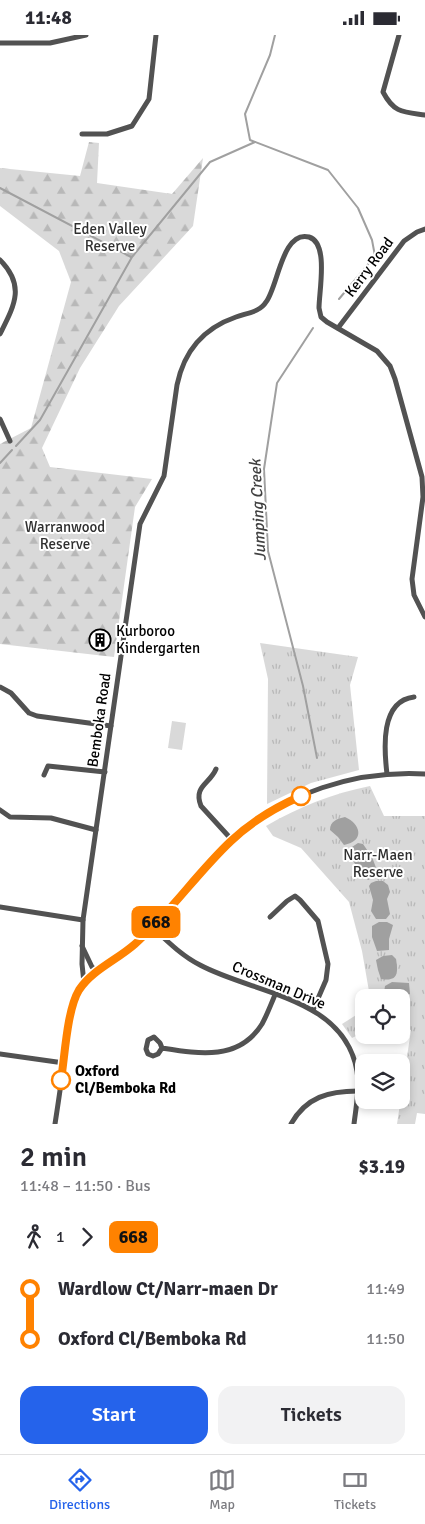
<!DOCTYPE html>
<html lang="en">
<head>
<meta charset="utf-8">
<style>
	:root { --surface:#fff; --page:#f2f2f3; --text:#2b2b33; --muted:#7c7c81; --line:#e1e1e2; --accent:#2563eb }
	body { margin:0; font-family:Signika,sans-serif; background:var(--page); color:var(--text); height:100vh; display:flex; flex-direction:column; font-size:19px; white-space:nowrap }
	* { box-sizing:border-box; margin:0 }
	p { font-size:16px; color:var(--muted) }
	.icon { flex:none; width:28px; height:28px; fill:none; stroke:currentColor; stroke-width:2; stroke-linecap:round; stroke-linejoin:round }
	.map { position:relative; height:1089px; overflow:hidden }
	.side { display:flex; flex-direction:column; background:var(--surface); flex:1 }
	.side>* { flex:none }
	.badge { padding:0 10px; border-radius:8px; font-size:18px; line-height:32px }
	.buttons { position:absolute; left:355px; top:954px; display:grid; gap:10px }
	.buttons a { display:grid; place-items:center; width:55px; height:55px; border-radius:10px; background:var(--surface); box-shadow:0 2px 8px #0003; font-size:25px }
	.map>.badge { position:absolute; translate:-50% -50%; box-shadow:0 0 0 2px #fff }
	.legs { display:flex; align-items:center; gap:8px; height:55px; padding:0 20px; font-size:16px }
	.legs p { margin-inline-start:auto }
	.summary { display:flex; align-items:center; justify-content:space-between; height:85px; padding:0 20px }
	h1 { font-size:28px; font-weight:600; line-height:38px }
	.cta { display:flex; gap:10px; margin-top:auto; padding:10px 20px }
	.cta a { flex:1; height:58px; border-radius:15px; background:var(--accent); color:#fff; font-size:20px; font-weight:600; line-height:58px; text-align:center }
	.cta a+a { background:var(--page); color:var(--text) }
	ul { padding:0 20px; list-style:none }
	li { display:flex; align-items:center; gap:18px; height:50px; font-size:19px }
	li i { display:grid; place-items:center; width:8px; height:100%; margin:0 6px; background:currentColor }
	li i::after { content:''; width:12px; height:12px; margin:-6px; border:4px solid; border-radius:50%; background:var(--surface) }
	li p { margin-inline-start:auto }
	li:first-child i { background:linear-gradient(#0000 50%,currentColor 0) }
	li:last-child i { background:linear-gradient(currentColor 50%,#0000 0) }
	.status { display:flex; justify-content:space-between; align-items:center; height:35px; padding:0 25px; background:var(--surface); direction:ltr }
	.status svg { height:14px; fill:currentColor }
	.menu { display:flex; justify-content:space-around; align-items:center; height:70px; border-top:1px solid var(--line); background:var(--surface); font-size:14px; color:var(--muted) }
	.menu a { display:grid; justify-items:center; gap:2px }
	.menu .on { color:var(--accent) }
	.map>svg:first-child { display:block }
	.green { fill:#d9d9d9 }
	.forest { fill:url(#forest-firs) }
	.park { fill:url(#park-tufts) }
	.water { fill:#a0a0a0 }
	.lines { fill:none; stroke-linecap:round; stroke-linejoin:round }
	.stream { stroke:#a0a0a0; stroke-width:2 }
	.minor { stroke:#525252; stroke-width:5 }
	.line-1-casing { stroke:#fff; stroke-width:11 }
	.line-1 { stroke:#ff8200; stroke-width:8 }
	.stop-1-dot { fill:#fff; stroke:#ff8200; stroke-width:2.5 }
	.labels { text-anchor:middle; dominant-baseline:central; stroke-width:4; stroke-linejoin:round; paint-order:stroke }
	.park-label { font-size:15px; fill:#303030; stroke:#fff }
	.street-label { font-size:15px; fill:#000; stroke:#fff }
	.poi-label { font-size:15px; fill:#000; stroke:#fff; text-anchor:start }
	.stop-label { font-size:15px; font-weight:bold; fill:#000; stroke:#fff; text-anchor:start }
	.water-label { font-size:16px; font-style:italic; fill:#414141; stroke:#fff }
</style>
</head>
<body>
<div class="status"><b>11:48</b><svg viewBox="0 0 49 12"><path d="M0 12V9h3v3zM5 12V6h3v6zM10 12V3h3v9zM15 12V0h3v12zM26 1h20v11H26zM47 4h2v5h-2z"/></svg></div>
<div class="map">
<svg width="425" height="1089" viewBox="0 0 425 1089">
	<defs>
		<pattern id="forest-firs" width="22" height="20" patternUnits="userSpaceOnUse" patternTransform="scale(1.25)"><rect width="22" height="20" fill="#d9d9d9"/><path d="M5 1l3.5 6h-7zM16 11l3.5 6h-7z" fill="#b8b8b8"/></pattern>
		<pattern id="park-tufts" width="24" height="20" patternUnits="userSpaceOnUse" patternTransform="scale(1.25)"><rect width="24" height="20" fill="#d9d9d9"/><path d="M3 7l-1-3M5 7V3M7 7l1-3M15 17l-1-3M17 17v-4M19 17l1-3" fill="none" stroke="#b8b8b8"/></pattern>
	</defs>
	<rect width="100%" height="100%" fill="#fff"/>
	<polygon class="green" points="172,686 186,688 182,715 168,713"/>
	<polygon class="forest" points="89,107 99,108 97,148 172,159 203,123 193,191 119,271 80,333 42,413 50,432 152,444 135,472 114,622 0,609 0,409 31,393 71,247 59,216 0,171 0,133 80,141"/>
	<g class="park">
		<polygon points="260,608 358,622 350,650 359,735 311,748 267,769 268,644"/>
		<path d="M 370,751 L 384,781 L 425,781 L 425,1079 L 417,1078 L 415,1089 L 397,1089 L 411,995 L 401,992 L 401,962 L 370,962 L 362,916 L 349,867 L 301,813 L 273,801 L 266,791 C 301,771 331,759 370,751 Z"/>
		<polygon points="364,975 364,997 352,1003 342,989"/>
	</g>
	<g class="water">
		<path d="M 345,782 C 361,789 365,806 344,810 L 338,802 L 330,795 C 330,786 337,784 345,782 Z"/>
		<path d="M 358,808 L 363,809 L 372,822 L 378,838 L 378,840 L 368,845 C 365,842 347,819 346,816 Z"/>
		<polygon points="376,846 383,846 388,850 390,857 387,864 390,879 386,884 376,884 371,876 373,865 369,851 371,848"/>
		<polygon points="379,887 387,887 393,890 389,904 389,915 377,916 372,902 372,891"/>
		<path d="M 392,920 L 396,924 C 398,937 399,947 381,944 L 378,935 L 376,925 L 383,921 Z"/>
		<polygon points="392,947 409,948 410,959 401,963 387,962 384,958 385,951"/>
	</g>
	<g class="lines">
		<g class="stream">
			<polyline points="275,0 270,20 245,79 250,105 328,135 358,173 372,205 375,221 339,264"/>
			<polyline points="0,153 131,222"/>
			<polyline points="313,293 277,348 264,434 268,516 303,651 317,723"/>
			<polyline points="16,411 40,385 132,222 210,127 255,107"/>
			<polyline points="0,428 12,415"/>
		</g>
		<g class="minor">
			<path d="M 399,0 L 383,57 C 394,78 403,77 425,80"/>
			<polyline points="0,8 50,8 86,0"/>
			<polyline points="82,99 107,99 132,91 149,64 156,0"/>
			<path d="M 0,225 C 26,251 14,271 0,299"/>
			<polyline points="338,293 404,206 417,197 425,194"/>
			<polyline points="0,384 10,406"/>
			<polyline points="0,652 11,658 29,678 37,681 111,691"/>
			<path d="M 216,734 C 210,749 193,751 201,771 L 232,805"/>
			<path d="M 387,739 C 384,714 380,666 414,662"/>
			<polyline points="44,740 48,731 105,737"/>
			<polyline points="0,775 10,782 51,783 96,795"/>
			<polyline points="0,872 83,885"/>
			<polyline points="270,882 287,866 295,861 300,865 318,886 328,929 326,945 313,975"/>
			<path d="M 152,892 C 167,906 182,921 200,930 C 254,959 344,962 357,1036 C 360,1053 356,1072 354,1089"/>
			<polyline points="82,911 92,932 97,936"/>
			<path d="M 84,948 L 82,929 L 83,885 L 140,489 L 164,441 L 177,350 C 184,316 204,293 236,282 C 247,278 260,277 266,267 C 278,252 282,195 309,202 C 329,208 319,256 319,273 L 321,282 L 327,287 L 377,316 L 390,331 L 395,344 L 422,442 L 423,462 L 412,544 L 414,560 L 425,582"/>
			<path d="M 162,1013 L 160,1008 L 154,1002 L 148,1005 L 146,1014 L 148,1019 L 153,1021 L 158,1019 L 162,1013 C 199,1019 239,1026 262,989 C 267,980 271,969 275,960"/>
			<polyline points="0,1019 64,1028"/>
			<path d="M 55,1089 C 59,1063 63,1036 66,1010 C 69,993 70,974 77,959 C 90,934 121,923 140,904 C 172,872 198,834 232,804 C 285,758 355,735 425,739"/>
			<path d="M 291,1089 C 306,1062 329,1056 358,1056"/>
		</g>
	</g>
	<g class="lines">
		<g class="line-1-casing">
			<path id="line-1" d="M 61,1045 C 65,1020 67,975 79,955 C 92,935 117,925 135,909 C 170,878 197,838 231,806 C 251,787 276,772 301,761"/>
		</g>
		<use href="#line-1" class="line-1"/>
	</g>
	<defs>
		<g id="building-ring" transform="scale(1.125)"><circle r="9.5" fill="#fff" stroke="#000" stroke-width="1.5"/><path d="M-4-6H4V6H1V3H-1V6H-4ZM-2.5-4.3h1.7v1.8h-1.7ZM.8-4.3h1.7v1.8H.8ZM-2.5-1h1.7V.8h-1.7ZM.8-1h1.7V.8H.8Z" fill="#000"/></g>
	</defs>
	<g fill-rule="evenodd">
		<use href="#building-ring" x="100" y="605"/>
	</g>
	<g class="stop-1-dot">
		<circle cx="301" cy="761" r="9"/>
		<circle cx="61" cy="1045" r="9"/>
	</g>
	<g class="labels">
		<g class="park-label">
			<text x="110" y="194">Eden Valley<tspan x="110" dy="17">Reserve</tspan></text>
			<text x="65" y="492">Warranwood<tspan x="65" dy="17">Reserve</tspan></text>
			<text x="378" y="820">Narr-Maen<tspan x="378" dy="17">Reserve</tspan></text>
		</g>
		<g class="street-label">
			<text transform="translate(369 232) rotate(-53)">Kerry Road</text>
			<text transform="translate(99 685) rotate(-82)">Bemboka Road</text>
			<text transform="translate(279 950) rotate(23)">Crossman Drive</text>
		</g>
		<g class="poi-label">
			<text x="116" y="596">Kurboroo<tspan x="116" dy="17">Kindergarten</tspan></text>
		</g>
		<g class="stop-label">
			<text x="75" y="1036">Oxford<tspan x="75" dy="17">Cl/Bemboka Rd</tspan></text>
		</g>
		<g class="water-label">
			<text transform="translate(258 475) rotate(-93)">Jumping Creek</text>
		</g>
	</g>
</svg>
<div class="buttons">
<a><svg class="icon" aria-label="locate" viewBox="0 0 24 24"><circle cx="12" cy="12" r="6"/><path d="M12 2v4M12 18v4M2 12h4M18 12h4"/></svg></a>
<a><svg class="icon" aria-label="layers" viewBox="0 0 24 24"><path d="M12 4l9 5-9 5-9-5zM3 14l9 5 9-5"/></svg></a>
</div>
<b class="badge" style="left:156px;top:887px;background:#ff8200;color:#111">668</b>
</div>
<section class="side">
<div class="summary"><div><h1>2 min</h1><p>11:48 – 11:50 · Bus</p></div><b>$3.19</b></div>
<div class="legs"><svg class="icon" aria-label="walk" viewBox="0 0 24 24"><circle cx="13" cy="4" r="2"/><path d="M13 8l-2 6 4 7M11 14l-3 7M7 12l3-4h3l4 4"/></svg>1<svg class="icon" aria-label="forward" viewBox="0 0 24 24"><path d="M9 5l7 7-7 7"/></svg><b class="badge" style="background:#ff8200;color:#111">668</b></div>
<ul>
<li><i style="color:#ff8200"></i><b>Wardlow Ct/Narr-maen Dr</b><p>11:49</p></li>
<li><i style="color:#ff8200"></i><b>Oxford Cl/Bemboka Rd</b><p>11:50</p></li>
</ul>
<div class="cta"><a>Start</a><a>Tickets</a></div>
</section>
<nav class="menu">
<a class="on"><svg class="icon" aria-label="directions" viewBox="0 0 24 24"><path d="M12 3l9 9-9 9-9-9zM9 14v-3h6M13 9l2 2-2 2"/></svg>Directions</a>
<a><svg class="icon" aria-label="map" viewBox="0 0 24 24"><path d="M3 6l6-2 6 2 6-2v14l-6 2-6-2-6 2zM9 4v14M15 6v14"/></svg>Map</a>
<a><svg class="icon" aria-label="tickets" viewBox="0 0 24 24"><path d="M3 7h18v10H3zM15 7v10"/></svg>Tickets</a>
</nav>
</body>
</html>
